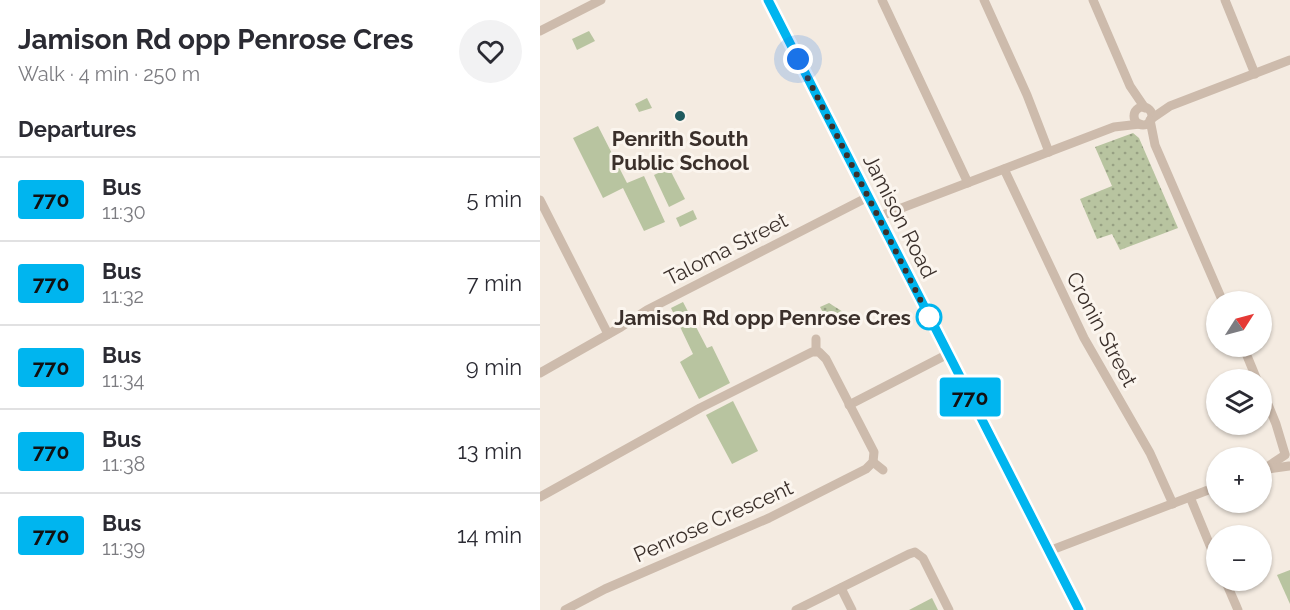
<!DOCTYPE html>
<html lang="en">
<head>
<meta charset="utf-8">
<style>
	:root { --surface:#fff; --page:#f2f2f3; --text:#2b2b33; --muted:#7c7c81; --line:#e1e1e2 }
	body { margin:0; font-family:Raleway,sans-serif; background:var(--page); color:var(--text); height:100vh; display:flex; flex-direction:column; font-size:22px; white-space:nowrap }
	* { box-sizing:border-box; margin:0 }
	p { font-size:20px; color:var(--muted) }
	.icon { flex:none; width:33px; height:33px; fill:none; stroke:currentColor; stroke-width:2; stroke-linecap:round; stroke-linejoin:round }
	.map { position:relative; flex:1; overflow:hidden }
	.sheet { display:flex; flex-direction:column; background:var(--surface); width:540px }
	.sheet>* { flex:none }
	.badge { padding:0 12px; border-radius:4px; font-size:21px; line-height:39px }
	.needle { width:39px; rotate:54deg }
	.buttons { position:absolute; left:666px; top:291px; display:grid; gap:12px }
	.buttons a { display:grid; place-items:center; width:66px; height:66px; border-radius:50%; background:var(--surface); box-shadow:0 2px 4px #0004; font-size:30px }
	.you { position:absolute; width:30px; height:30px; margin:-15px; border:4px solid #fff; border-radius:50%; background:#1a73e8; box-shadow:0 0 0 9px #1a73e833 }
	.map>.badge { position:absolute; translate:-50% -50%; box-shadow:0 0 0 3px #fff }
	h2 { padding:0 18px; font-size:22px; line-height:54px }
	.round { display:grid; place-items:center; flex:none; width:63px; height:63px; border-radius:32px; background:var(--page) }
	.summary { display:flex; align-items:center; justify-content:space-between; height:102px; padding:0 18px }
	h1 { font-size:28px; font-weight:700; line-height:45px }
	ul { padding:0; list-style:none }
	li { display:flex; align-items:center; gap:18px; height:84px; padding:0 18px; border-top:2px solid var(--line) }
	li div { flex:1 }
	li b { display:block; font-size:22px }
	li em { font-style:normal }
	li .badge { min-width:66px; font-weight:700; text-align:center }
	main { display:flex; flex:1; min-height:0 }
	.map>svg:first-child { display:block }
	.grass { fill:url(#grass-dots) }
	.park { fill:#b8c4a0 }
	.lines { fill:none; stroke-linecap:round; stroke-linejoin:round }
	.minor { stroke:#cdbbac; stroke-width:9 }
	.major { stroke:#7d675c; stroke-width:12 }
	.line-casing { stroke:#fff; stroke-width:14 }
	.line { stroke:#00b5ef; stroke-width:9 }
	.walk { stroke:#3b302b; stroke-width:6; stroke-dasharray:0 10.8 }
	.poi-dot { fill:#1f5a5e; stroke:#fbf5ee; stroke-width:2 }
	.stop-dot { fill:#fff; stroke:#00b5ef; stroke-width:3 }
	.labels { text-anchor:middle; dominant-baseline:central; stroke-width:6; stroke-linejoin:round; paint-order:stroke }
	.poi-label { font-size:21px; font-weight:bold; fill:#3b302b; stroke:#fbf5ee }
	.street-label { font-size:21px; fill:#3b302b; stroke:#fbf5ee }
	.stop-label { font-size:21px; font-weight:bold; fill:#3b302b; stroke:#fbf5ee; text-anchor:end }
</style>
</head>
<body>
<main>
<section class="sheet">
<div class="summary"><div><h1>Jamison Rd opp Penrose Cres</h1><p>Walk · 4 min · 250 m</p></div><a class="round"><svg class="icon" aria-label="heart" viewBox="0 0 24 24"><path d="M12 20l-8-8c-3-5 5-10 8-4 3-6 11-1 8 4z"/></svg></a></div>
<h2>Departures</h2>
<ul>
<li><span class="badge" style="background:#00b5ef;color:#111">770</span><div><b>Bus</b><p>11:30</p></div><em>5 min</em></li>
<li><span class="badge" style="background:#00b5ef;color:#111">770</span><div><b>Bus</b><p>11:32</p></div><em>7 min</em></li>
<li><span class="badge" style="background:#00b5ef;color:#111">770</span><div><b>Bus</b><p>11:34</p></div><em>9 min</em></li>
<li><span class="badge" style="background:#00b5ef;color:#111">770</span><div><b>Bus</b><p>11:38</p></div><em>13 min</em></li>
<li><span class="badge" style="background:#00b5ef;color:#111">770</span><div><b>Bus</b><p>11:39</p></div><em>14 min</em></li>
</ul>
</section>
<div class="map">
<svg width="750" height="610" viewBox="0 0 750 610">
	<defs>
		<pattern id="grass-dots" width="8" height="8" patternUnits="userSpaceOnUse" patternTransform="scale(1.5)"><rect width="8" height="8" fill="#b8c4a0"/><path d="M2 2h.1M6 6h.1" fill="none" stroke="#97a083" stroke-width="1.8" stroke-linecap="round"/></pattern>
	</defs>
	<rect width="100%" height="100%" fill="#f4ebe1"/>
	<g class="grass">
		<polygon points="593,133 599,138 638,228 580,250 572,234 557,239 540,199 572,186 555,147"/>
		<polygon points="289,303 311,317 291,327 280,307"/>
	</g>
	<g class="park">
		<polygon points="49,31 55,41 37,50 32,39"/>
		<polygon points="107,98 112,108 99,112 95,104"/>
		<polygon points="58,126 87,183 104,176 125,222 104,231 83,188 63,198 33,138"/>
		<polygon points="129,168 145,199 129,207 114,175"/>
		<polygon points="153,210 157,219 140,227 136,218"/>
		<polygon points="143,302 167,348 172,346 190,383 159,399 140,362 153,354 131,308"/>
		<polygon points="193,401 218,451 192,464 166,415"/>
		<polygon points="750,570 750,604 737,575"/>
		<polygon points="392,598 398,610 369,610"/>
	</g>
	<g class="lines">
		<g class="minor">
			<polyline points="342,0 428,183"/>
			<polyline points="444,0 487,95 509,152"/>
			<polyline points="553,0 590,86 605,108"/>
			<polyline points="685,0 715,74"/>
			<polyline points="0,31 61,0"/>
			<circle cx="603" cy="116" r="9"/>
			<polyline points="611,119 630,106 750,60"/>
			<polyline points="610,120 615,145 683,302"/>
			<polyline points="464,169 544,338 610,453 633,504"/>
			<polyline points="0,200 68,334"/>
			<polyline points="338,217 574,127 600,124"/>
			<polyline points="703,346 717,380"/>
			<polyline points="276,351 276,339"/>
			<polyline points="0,373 81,327 107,310 328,197"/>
			<polyline points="722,390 736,424 745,454"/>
			<polyline points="309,405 408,354"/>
			<polyline points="333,462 343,470"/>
			<polyline points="724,469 745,455"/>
			<polyline points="722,470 749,466"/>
			<polyline points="0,497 160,408 272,352 279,352 286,359 334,452 333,462 326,469 229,518 65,589 25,610"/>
			<polyline points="650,497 676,560"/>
			<polyline points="509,551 676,487"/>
			<polyline points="685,580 698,610"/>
			<polyline points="301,588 312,610"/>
			<polyline points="256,610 369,554 375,552 383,558 409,610"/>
		</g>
		<polyline class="major" points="228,0 539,610"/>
	</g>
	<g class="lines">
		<g class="line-casing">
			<polyline id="line" points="228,0 539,610"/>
		</g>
		<use href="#line" class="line"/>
		<polyline class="walk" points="258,59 389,317"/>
	</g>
	<circle class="poi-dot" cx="140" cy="116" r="6"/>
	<circle class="stop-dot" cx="389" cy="317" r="12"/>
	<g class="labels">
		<g class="poi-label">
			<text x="140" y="138">Penrith South<tspan x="140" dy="24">Public School</tspan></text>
		</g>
		<g class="street-label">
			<text transform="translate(360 216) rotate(63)">Jamison Road</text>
			<text transform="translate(186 249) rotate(-27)">Taloma Street</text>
			<text transform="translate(562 329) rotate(62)">Cronin Street</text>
			<text transform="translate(173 521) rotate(-24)">Penrose Crescent</text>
		</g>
		<g class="stop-label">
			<text x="371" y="317">Jamison Rd opp Penrose Cres</text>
		</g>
	</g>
</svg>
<div class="buttons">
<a><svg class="needle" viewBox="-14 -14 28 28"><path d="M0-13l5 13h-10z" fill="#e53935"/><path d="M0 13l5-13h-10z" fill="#7c7c81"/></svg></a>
<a><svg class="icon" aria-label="layers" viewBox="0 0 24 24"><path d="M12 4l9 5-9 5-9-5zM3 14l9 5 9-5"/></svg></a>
<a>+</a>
<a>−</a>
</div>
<div class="you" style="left:258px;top:59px"></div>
<b class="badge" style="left:430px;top:397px;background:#00b5ef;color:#111">770</b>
</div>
</main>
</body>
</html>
